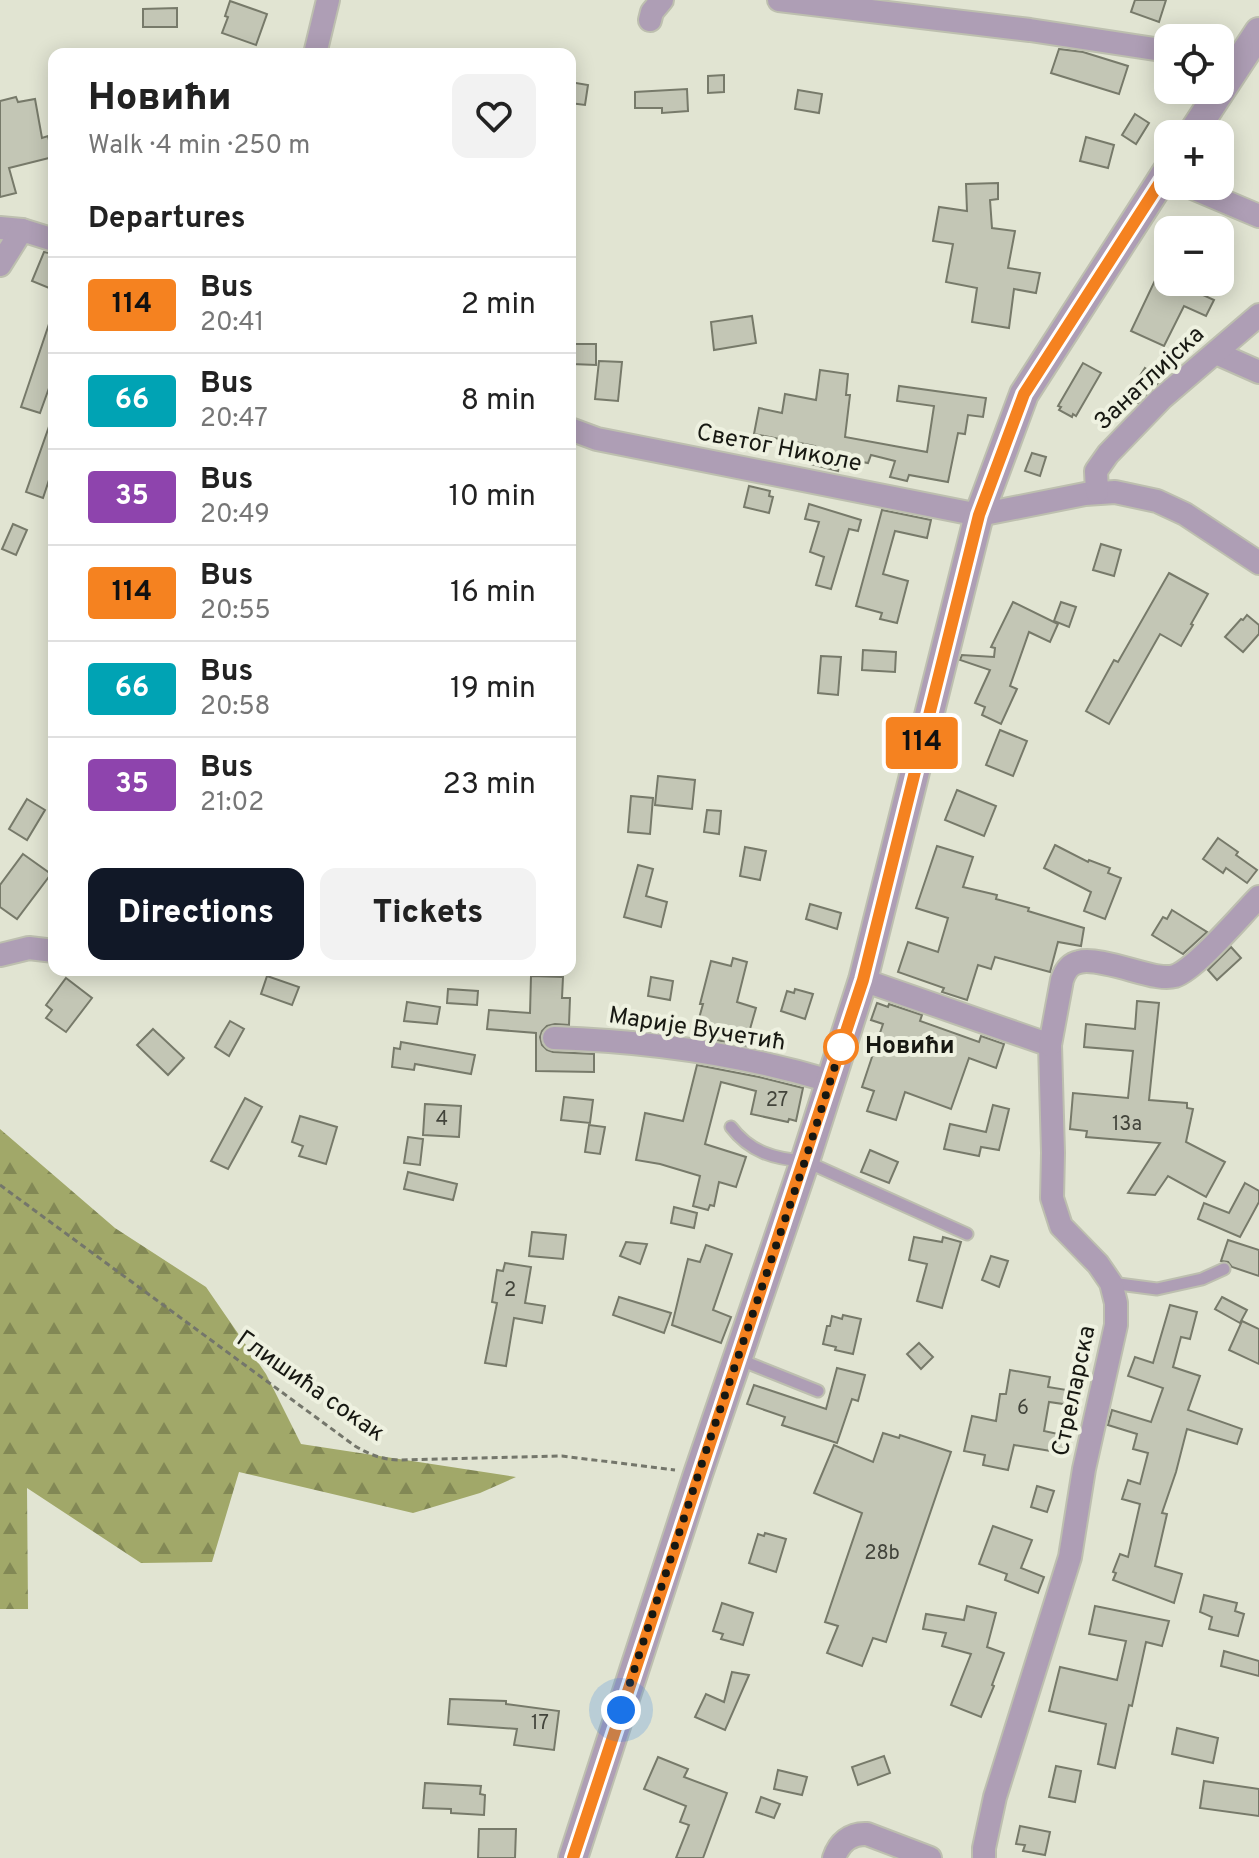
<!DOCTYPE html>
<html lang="en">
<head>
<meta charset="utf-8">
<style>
	:root { --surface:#fff; --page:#f2f2f2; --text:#222; --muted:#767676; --line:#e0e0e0; --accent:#111827 }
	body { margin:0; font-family:Overpass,sans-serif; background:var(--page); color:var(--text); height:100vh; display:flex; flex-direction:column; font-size:30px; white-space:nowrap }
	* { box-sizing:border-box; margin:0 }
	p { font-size:26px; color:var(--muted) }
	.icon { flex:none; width:44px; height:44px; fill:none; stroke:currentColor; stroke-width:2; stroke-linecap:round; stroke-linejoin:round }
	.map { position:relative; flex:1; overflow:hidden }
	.sheet { position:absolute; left:48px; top:48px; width:528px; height:928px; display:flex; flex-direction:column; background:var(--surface); border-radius:16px; box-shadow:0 4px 20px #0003 }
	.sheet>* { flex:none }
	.badge { padding:0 16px; border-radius:6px; font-size:28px; line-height:52px }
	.buttons { position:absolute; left:1154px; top:24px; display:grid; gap:16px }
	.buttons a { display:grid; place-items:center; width:80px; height:80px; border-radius:16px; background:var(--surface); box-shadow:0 4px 20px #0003; font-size:40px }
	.you { position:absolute; width:40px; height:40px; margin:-20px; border:6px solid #fff; border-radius:50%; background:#1a73e8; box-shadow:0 0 0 12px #1a73e833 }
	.map>.badge { position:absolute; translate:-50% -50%; box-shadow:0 0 0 4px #fff }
	h2 { padding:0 40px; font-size:30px; line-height:72px }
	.round { display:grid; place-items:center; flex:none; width:84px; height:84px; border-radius:16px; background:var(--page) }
	.summary { display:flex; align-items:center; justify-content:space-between; height:136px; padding:0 40px }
	h1 { font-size:38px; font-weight:800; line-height:60px }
	.button { display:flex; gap:16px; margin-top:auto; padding:16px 40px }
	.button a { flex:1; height:92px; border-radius:16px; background:var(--accent); color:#fff; font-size:32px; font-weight:800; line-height:92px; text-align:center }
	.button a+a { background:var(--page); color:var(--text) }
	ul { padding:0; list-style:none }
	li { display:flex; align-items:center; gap:24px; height:96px; padding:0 40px; border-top:2px solid var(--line) }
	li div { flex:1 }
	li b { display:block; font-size:30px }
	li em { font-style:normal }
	li .badge { min-width:88px; font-weight:700; text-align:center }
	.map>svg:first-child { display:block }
	.forest { fill:url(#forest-firs) }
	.building { fill:#c3c6b5; stroke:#777a6a; stroke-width:2 }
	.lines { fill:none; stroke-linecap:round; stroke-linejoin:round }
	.service-casing { stroke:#bdbfaf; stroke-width:15 }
	.minor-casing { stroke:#bdbfaf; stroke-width:26 }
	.tertiary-casing { stroke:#bdbfaf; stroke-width:32 }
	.path { stroke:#74766b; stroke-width:3; stroke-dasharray:6 4; stroke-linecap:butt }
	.service { stroke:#ae9eb5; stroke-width:11 }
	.minor { stroke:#ae9eb5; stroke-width:22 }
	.tertiary { stroke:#ae9eb5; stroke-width:28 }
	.line-casing { stroke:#fff; stroke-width:18 }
	.line { stroke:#f58220; stroke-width:12 }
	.walk { stroke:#171812; stroke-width:8; stroke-dasharray:0 14.4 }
	.stop-dot { fill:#fff; stroke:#f58220; stroke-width:4 }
	.labels { text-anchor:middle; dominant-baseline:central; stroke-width:8; stroke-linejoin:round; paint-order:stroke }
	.number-label { font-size:20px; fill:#42443b }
	.street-label { font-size:24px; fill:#171812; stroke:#eef1e0 }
	.stop-label { font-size:24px; font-weight:bold; fill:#171812; stroke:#eef1e0; text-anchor:start }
</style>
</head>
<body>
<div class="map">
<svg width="1259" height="1858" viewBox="0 0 1259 1858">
	<defs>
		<pattern id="forest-firs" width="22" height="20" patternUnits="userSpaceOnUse" patternTransform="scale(2)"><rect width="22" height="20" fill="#a1a869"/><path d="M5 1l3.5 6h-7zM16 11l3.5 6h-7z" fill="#828855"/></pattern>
	</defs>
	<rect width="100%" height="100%" fill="#e1e4d2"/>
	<polygon class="forest" points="0,1129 115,1228 206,1287 266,1374 301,1444 516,1477 480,1493 413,1513 239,1472 212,1562 141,1563 27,1488 28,1609 0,1609"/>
	<g class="building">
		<polygon points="1135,0 1166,0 1159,22 1131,12"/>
		<polygon points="230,1 267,14 256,45 222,33 228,17 225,16"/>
		<polygon points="177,8 177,27 143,27 143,9"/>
		<polygon points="1059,49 1083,52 1128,66 1119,94 1051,73"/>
		<polygon points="724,75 724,92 708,93 708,76"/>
		<polygon points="570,82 588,85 585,105 570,103"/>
		<polygon points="687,89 688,111 662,113 662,108 635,108 635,92"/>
		<polygon points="798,90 822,94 819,113 795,109"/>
		<polygon points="16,97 18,102 35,99 42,138 48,136 53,157 9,168 16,193 0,197 0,101"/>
		<polygon points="1135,114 1149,123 1136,144 1122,135"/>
		<polygon points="1086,137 1114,145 1108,168 1080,161"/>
		<polygon points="998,183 998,199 990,200 992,228 1015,231 1008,268 1040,273 1036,293 1014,289 1009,328 972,322 977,288 946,282 953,244 933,241 939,207 967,211 966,184"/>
		<polygon points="44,252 54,254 54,290 32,281"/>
		<polygon points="1158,274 1168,279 1168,282 1175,282 1214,300 1206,316 1184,306 1164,346 1131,331"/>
		<polygon points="752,316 756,343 714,350 711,322"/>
		<polygon points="51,318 54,319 54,390 49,388 40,413 21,407"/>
		<polygon points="570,344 596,344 596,365 572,364 573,359 570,358"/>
		<polygon points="599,361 622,362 618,401 595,399"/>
		<polygon points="1083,363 1101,373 1076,416 1073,414 1072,417 1059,410 1061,407 1058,406"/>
		<polygon points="1145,368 1162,379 1138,403 1127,396"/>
		<polygon points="820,370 848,374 846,395 850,395 845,437 927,452 934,406 897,401 899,386 986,398 983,417 968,415 965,434 958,433 948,482 909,475 907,481 890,477 895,461 871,455 868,463 841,458 838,471 811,464 815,446 754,434 759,408 782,413 785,394 816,400"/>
		<polygon points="52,418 54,418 54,465 43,498 26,492"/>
		<polygon points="1032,453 1046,457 1040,476 1025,471"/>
		<polygon points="749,486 770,491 769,496 773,497 769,513 744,507"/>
		<polygon points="809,504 861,520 858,531 849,529 831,589 816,585 824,557 810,552 819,522 805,519"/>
		<polygon points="882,510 931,520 927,538 895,531 883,574 908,581 897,623 880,619 882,613 856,606"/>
		<polygon points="13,524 27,530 16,555 2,549"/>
		<polygon points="1101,544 1121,550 1114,576 1093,570"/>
		<polygon points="1169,573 1208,594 1191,624 1193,625 1181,646 1160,634 1109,724 1086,711 1114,660 1118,662"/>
		<polygon points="1013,602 1058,624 1050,642 1029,632 1010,686 1017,689 1001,724 982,715 985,707 975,703 990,670 960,660 962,655 994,657 995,648 991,647"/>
		<polygon points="1061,602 1076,607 1069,627 1054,621"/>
		<polygon points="1247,615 1259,625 1259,634 1243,652 1225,637 1241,619 1243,620"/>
		<polygon points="863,650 896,652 895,672 862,670"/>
		<polygon points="821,656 841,657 838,695 818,693"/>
		<polygon points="1000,730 1027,741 1013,776 986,765"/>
		<polygon points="658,776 695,780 692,809 655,805"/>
		<polygon points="957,790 996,806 984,836 945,820"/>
		<polygon points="631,796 653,798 650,834 628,832"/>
		<polygon points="27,799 45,810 27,840 9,829"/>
		<polygon points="707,810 721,811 719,834 704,832"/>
		<polygon points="1218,838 1238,852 1236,855 1257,870 1247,883 1226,868 1223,873 1203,859"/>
		<polygon points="1055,845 1088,862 1089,860 1110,868 1108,873 1121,878 1105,919 1084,911 1091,892 1044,868"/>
		<polygon points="937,846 973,857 963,887 997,895 996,899 1029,908 1028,911 1084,928 1081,946 1058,942 1050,972 995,957 991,969 978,965 967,1000 942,992 944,988 898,972 908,942 938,952 948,918 916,908"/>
		<polygon points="745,847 766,851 760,880 740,876"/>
		<polygon points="23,854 51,874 17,919 0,907 0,885"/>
		<polygon points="638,865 653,869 646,896 667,902 661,927 624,917"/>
		<polygon points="810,904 841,913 837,929 806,919"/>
		<polygon points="1172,910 1207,932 1183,954 1152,935 1163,917 1167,919"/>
		<polygon points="1231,947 1241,958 1217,980 1208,970"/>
		<polygon points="733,958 747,962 737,1002 756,1008 748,1036 751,1037 748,1046 694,1036 703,1004 700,1004 711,961 731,966"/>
		<polygon points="267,976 299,987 292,1005 261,994"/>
		<polygon points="531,976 563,977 562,998 570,998 569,1025 555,1024 547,1026 542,1031 540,1037 542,1045 547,1050 553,1052 594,1054 594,1072 536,1071 536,1033 487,1029 489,1010 530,1013"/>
		<polygon points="651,977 673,981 670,1000 648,996"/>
		<polygon points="66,978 92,998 66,1032 46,1018 52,1010 46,1005"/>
		<polygon points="448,989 478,991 477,1005 447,1003"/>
		<polygon points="795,989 813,994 805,1019 781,1011 787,991 794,993"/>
		<polygon points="1137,1001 1159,1003 1149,1100 1187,1103 1187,1108 1193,1109 1186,1142 1225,1162 1206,1197 1168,1176 1155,1195 1128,1193 1160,1143 1086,1137 1087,1131 1070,1129 1073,1093 1128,1098 1133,1051 1084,1047 1086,1024 1135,1029"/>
		<polygon points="407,1002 440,1007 437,1024 404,1021"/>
		<polygon points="877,1003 888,1007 889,1004 922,1015 920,1021 979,1042 981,1036 1004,1044 996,1068 969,1058 951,1109 905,1092 896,1120 867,1111 874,1091 862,1087 883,1024 871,1020"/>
		<polygon points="230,1021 244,1029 229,1056 215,1047"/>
		<polygon points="153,1029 184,1058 168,1075 137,1045"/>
		<polygon points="401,1042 475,1055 471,1074 415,1064 414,1070 392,1067 394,1048 400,1049"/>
		<polygon points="697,1065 759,1077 803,1088 796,1121 789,1119 788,1122 751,1114 756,1091 721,1082 705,1144 746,1157 736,1187 719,1182 714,1206 710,1205 708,1210 693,1206 700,1176 660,1164 636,1160 645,1113 683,1121"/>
		<polygon points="564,1097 593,1100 590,1123 561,1120"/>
		<polygon points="245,1098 262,1107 228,1169 211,1161"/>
		<polygon points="425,1104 461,1106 459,1137 423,1135"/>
		<polygon points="993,1105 1009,1109 999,1150 981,1147 979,1156 944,1149 950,1124 986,1132"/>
		<polygon points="300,1116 337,1127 326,1164 299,1156 303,1146 292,1142"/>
		<polygon points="589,1125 605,1127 600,1154 585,1152"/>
		<polygon points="408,1137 423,1139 420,1165 404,1163"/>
		<polygon points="870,1150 898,1162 889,1183 861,1172"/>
		<polygon points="408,1172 457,1184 453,1200 404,1189"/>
		<polygon points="1245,1183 1259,1191 1259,1202 1240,1237 1198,1219 1204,1203 1229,1213"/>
		<polygon points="674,1207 697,1213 694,1228 671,1223"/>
		<polygon points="532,1232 566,1235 563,1259 529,1256"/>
		<polygon points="914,1237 942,1242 943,1237 961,1242 942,1308 917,1301 927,1264 909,1260"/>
		<polygon points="1228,1240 1259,1250 1259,1276 1232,1267 1228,1262 1221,1261"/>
		<polygon points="626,1242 647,1244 640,1264 620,1256"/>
		<polygon points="706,1245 732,1254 713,1310 731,1317 721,1343 672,1325 688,1259 700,1262"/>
		<polygon points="991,1256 1008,1261 999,1287 982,1280"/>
		<polygon points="505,1263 531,1267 525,1303 545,1306 542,1323 514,1318 506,1366 485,1363 497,1303 492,1302 497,1270 503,1271"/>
		<polygon points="619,1297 671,1313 664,1333 613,1315"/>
		<polygon points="1222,1297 1247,1310 1240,1323 1215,1309"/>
		<polygon points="1170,1305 1197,1312 1190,1339 1181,1337 1173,1367 1200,1376 1188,1410 1242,1429 1237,1444 1187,1429 1176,1472 1162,1513 1167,1514 1155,1566 1182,1574 1174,1603 1113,1580 1116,1573 1113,1572 1120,1554 1128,1557 1140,1504 1122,1499 1128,1480 1140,1484 1148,1453 1133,1449 1137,1434 1108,1425 1112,1410 1151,1422 1163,1388 1128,1376 1135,1357 1153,1363"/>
		<polygon points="843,1315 861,1319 853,1354 835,1350 836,1347 823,1344 827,1326 830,1326 832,1316 842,1319"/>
		<polygon points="1242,1321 1259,1329 1259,1364 1229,1350"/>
		<polygon points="919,1343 933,1357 921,1369 907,1354"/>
		<polygon points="837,1368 865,1375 858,1401 852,1399 837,1443 782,1425 785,1417 747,1404 754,1385 826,1409"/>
		<polygon points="1010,1370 1050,1377 1048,1387 1079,1392 1077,1406 1049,1402 1044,1431 1072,1437 1069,1454 1014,1445 1008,1470 983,1465 985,1455 964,1451 972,1416 996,1421 1000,1394 1006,1394"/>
		<polygon points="883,1433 899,1438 900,1435 951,1452 886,1642 873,1638 862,1666 827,1653 838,1626 825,1622 862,1513 814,1493 834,1445 873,1462"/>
		<polygon points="1037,1486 1054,1491 1047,1512 1031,1507"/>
		<polygon points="993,1526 1032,1540 1021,1568 1044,1577 1038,1593 1005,1580 1007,1574 979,1564"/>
		<polygon points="765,1533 786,1539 776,1572 749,1563 758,1534 764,1536"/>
		<polygon points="1204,1595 1237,1603 1235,1611 1244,1614 1238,1636 1209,1629 1212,1617 1200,1612"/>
		<polygon points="722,1603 753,1613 743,1645 721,1639 723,1634 713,1631"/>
		<polygon points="967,1606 996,1613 987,1647 1004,1653 992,1685 994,1686 981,1717 951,1705 971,1654 942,1646 946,1633 923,1629 926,1614 964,1620"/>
		<polygon points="1095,1606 1169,1621 1162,1646 1146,1642 1132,1706 1129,1705 1115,1768 1098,1764 1106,1724 1049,1711 1060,1667 1117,1680 1126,1641 1089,1634"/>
		<polygon points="1224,1651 1259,1661 1259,1676 1221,1666"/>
		<polygon points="732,1672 749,1675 725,1730 695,1717 706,1694 724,1702"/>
		<polygon points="450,1699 506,1701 506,1704 559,1711 554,1750 514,1745 517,1729 448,1724"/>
		<polygon points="1177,1728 1218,1738 1213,1763 1172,1754"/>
		<polygon points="884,1756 890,1773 858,1785 852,1767"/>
		<polygon points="658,1757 688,1769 684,1777 727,1793 703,1858 676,1858 689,1825 680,1822 686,1806 644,1789"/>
		<polygon points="1056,1766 1081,1771 1075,1802 1049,1797"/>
		<polygon points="778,1770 807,1777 802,1795 774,1789"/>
		<polygon points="1204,1781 1259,1789 1259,1816 1200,1808"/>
		<polygon points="425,1783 481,1786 480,1794 485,1795 484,1815 451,1813 451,1809 423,1808"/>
		<polygon points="761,1797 780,1804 774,1818 756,1812"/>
		<polygon points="1020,1826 1050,1832 1045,1855 1023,1851 1025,1845 1016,1844"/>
		<polygon points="479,1829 516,1829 515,1858 478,1858"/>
	</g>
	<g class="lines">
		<g class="service-casing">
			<g id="service">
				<path d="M 731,1127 C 750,1152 774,1159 805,1161 L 967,1234"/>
				<polyline points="1111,1283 1157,1289 1202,1279 1224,1269"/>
				<polyline points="738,1359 818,1391"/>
			</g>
		</g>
		<g class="minor-casing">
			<g id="minor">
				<polyline points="779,0 1030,30 1168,51"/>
				<polyline points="650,20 652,12 662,0"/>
				<polyline points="315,54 328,0"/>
				<polyline points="1188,186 1259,216"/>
				<polyline points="0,228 22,230 54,240"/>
				<polyline points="0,265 22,230"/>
				<polyline points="1216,353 1259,372"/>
				<polyline points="570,429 597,439 979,515 1085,494 1115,492 1157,501 1185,514 1259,563"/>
				<polyline points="1097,492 1096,471 1108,454 1161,399 1259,315"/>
				<polyline points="0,955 29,948 54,951"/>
				<polyline points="863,980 1050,1045 1053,1153 1052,1198 1061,1226 1098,1264 1111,1283 1116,1303 1116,1325 1084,1469 1070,1557 995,1797 984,1848 984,1858"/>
				<path d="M 554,1038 C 648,1041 740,1054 830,1081"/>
				<path d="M 1050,1045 L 1062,980 C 1065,971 1069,964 1079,962 C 1096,957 1137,973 1156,976 C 1163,977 1168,978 1175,976 C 1196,969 1241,915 1259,897"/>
				<path d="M 834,1858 C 839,1843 850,1833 867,1834 L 930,1858"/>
			</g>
		</g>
		<g class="tertiary-casing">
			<g id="tertiary">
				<polyline points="1192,134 1259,32"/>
				<polyline points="573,1858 698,1474 805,1161 863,980 979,515 1024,394 1168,170"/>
			</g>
		</g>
		<path class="path" d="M 0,1185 L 355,1446 C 370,1455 381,1459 398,1460 L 562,1456 L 675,1470"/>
		<use href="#service" class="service"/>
		<use href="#minor" class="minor"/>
		<use href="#tertiary" class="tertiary"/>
	</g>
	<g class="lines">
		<g class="line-casing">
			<polyline id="line" points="573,1858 863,980 979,515 1024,394 1168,170"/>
		</g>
		<use href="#line" class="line"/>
		<polyline class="walk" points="621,1710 708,1445 805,1161 841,1047"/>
	</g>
	<circle class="stop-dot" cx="841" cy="1047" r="16"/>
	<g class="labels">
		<g class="number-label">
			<text x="777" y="1101">27</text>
			<text x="442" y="1120">4</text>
			<text x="1127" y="1125">13a</text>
			<text x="510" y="1291">2</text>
			<text x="1023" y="1409">6</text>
			<text x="882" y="1554">28b</text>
			<text x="540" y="1724">17</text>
		</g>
		<g class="street-label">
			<text transform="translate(1150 379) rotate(-43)">Занатлијска</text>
			<text transform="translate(779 449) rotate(11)">Светог Николе</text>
			<text transform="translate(697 1030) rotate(9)">Марије Вучетић</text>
			<text transform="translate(310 1387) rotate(35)">Глишића сокак</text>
			<text transform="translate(1075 1391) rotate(-78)">Стреларска</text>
		</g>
		<g class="stop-label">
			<text x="865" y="1047">Новићи</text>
		</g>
	</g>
</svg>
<div class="buttons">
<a><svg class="icon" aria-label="locate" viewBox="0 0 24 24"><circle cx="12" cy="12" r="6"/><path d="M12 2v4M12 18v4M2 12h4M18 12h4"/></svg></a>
<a>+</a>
<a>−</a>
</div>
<div class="you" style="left:621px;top:1710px"></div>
<b class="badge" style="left:922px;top:743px;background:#f58220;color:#111">114</b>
<section class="sheet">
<div class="summary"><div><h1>Новићи</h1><p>Walk · 4 min · 250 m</p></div><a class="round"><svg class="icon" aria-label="heart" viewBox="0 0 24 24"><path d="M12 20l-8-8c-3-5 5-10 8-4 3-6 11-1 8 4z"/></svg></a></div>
<h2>Departures</h2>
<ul>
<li><span class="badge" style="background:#f58220;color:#111">114</span><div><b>Bus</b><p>20:41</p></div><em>2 min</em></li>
<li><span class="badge" style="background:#00a3b4;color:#fff">66</span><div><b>Bus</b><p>20:47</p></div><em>8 min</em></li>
<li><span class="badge" style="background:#8e44ad;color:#fff">35</span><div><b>Bus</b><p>20:49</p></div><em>10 min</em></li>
<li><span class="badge" style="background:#f58220;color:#111">114</span><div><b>Bus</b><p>20:55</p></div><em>16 min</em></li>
<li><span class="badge" style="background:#00a3b4;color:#fff">66</span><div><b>Bus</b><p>20:58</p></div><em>19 min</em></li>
<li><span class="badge" style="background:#8e44ad;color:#fff">35</span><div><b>Bus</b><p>21:02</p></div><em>23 min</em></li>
</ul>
<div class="button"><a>Directions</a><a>Tickets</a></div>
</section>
</div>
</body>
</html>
